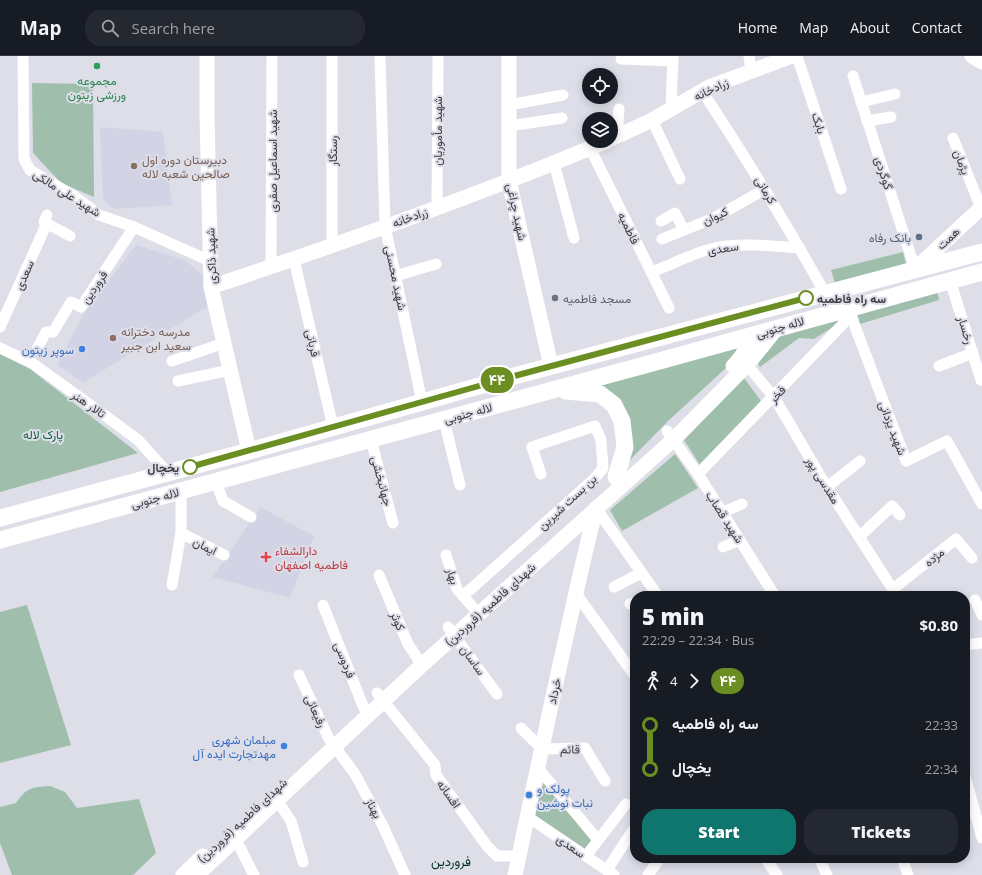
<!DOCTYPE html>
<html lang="en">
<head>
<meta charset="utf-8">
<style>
	:root { --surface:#171b24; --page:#242831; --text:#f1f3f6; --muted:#9ea1a6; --line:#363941; --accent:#0f766e }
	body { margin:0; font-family:"Open Sans",Vazirmatn,sans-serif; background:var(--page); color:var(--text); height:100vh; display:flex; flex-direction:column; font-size:15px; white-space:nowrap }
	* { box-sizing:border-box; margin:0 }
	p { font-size:13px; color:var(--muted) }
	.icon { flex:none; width:22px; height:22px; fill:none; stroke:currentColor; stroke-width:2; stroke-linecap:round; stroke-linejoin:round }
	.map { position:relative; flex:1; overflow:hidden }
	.sheet { position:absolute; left:630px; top:535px; width:340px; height:272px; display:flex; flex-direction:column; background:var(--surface); border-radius:16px; box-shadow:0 2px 10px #0003 }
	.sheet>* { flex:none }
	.badge { padding:0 8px; border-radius:13px; font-size:14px; line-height:26px }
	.buttons { position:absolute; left:582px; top:12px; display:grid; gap:8px }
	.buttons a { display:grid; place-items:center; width:36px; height:36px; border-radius:50%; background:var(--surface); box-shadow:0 2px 10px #0003; font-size:20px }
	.map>.badge { position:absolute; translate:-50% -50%; box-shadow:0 0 0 2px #fff }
	.legs { display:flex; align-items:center; gap:6px; height:44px; padding:0 12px; font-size:13px }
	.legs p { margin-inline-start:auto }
	.head { display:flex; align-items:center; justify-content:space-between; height:68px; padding:0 12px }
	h1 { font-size:22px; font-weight:800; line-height:30px }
	.action { display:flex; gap:8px; margin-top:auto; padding:8px 12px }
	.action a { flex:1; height:46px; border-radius:16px; background:var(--accent); color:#fff; font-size:16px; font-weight:800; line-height:46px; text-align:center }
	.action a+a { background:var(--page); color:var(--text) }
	ul { padding:0 12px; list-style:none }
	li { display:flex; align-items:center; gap:14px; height:44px; font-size:15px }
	li i { display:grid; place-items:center; width:6px; height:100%; margin:0 5px; background:currentColor }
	li i::after { content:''; width:10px; height:10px; margin:-5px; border:3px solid; border-radius:50%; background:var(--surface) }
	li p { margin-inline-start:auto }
	li:first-child i { background:linear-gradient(#0000 50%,currentColor 0) }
	li:last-child i { background:linear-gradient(currentColor 50%,#0000 0) }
	header { display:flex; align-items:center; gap:24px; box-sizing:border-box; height:56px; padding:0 20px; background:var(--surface); border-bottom:1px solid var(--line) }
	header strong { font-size:19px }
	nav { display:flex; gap:22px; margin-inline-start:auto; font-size:14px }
	.search { width:280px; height:36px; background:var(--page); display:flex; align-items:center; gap:10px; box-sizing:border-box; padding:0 14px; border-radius:16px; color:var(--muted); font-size:15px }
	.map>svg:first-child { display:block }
	.built { fill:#d2d3e5 }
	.green { fill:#9fbeab }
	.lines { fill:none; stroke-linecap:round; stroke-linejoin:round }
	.street { stroke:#fff; stroke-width:11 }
	.secondary { stroke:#fff; stroke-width:15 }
	.primary { stroke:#fff; stroke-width:17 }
	.line-1-casing { stroke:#fff; stroke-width:9 }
	.line-1 { stroke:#6b8e23; stroke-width:6 }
	.leisure-dot { fill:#2e9e5b; stroke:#dedee9; stroke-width:1.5 }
	.education-dot { fill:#8d6e63; stroke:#dedee9; stroke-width:1.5 }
	.service-dot { fill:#5c6f8a; stroke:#dedee9; stroke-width:1.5 }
	.worship-dot { fill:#6b7280; stroke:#dedee9; stroke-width:1.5 }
	.stop-1-dot { fill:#fff; stroke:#6b8e23; stroke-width:2 }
	.shop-dot { fill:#3f7fe0; stroke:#dedee9; stroke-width:1.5 }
	.health-dot { fill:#e0444e; stroke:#dedee9; stroke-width:1.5 }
	.labels { text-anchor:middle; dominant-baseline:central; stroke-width:4; stroke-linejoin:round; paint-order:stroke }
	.leisure-label { font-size:12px; fill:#27864d; stroke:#dedee9 }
	.street-label { font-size:12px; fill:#3c3c40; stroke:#dedee9 }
	.education-label { font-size:12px; fill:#785e54; stroke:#dedee9; text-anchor:start }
	.service-label { font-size:12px; fill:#4e5e75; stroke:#dedee9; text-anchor:end }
	.worship-label { font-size:12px; fill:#5b616d; stroke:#dedee9; text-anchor:start }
	.stop-label { font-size:12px; font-weight:bold; fill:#3c3c40; stroke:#dedee9; text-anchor:start }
	.shop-label { font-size:12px; fill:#366cbe; stroke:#dedee9; text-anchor:end }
	.park-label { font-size:12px; fill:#0c603c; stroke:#dedee9 }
	.health-label { font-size:12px; fill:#be3a42; stroke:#dedee9; text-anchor:start }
	.neighbourhood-label { font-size:13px; fill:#003323; stroke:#dedee9 }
</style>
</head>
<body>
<header>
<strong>Map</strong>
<div class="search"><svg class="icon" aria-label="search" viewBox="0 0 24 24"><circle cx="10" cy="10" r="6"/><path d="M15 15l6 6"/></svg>Search here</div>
<nav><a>Home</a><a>Map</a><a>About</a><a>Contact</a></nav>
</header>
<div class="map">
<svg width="982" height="819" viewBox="0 0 982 819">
	<rect width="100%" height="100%" fill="#dedee9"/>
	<g class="built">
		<polygon points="100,71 163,76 172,149 114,153 103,144"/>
		<polygon points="136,189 184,204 203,219 208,250 83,327 57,309 85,256"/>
		<polygon points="260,451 314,480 290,542 213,521"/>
	</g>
	<g class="green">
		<polygon points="32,27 93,28 94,141 61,127 33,97"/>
		<polygon points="903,196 906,208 835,227 831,214"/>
		<polygon points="936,232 939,244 860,268 857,256"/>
		<polygon points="841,259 839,267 814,283 799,282 760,311 755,303 780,277"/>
		<polygon points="742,291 726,312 668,365 629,405 630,370 589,331"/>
		<polygon points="0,298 30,313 138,397 0,436"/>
		<polygon points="744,322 761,345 700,409 684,384"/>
		<polygon points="675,398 698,432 622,475 610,454"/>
		<polygon points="27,549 71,689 0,707 0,556"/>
		<polygon points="544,726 593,783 584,794 533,758"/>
		<path d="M 50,730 L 65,736 L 77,752 L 139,743 L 156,797 L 133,819 L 12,819 L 0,787 L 0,751 L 16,747 C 26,732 32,731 50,730 Z"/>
	</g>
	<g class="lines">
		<g class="street">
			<polyline points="23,0 24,103 30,114 74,140 99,159 134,171 210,205"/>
			<polyline points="332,0 332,189"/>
			<polyline points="380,0 385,170 422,346"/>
			<polyline points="749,0 751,15"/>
			<polyline points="797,0 841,133"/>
			<polyline points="621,3 673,5"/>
			<polyline points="853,20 915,213"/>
			<path d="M 702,35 C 746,101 786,168 825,237"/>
			<polyline points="861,46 895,38"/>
			<polyline points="509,49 563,39"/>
			<polyline points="671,53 673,0"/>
			<polyline points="652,64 680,123"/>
			<polyline points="867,65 891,61"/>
			<polyline points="509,70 562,62"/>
			<polyline points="617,81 619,53"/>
			<polyline points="953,82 981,152"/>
			<polyline points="590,92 669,252"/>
			<polyline points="554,107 574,182"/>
			<polyline points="437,151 438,0"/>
			<polyline points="47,159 44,166 70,180"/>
			<polyline points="661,165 675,157 684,174"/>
			<polyline points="662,183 714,162 765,133"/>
			<polyline points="294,203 333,371"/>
			<polyline points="271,210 272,0"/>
			<path d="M 651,216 C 672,209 690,198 711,193 C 735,186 774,190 800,192"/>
			<polyline points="395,220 436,208"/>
			<polyline points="950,224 981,324"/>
			<polyline points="848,252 906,405 947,385 982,448"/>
			<polyline points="0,271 47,167"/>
			<polyline points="0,292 32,307 107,361 138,384 168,417"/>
			<polyline points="37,293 46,276 53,276 71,246 81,251 134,171"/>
			<polyline points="172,305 224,287"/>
			<polyline points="747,309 774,341 822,423 897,540"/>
			<polyline points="939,310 973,297"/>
			<polyline points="178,325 230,314"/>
			<polyline points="444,364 460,429"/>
			<polyline points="667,375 698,418 775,540"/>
			<polyline points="371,384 393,467"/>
			<polyline points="698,418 843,268 848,252"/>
			<polyline points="216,426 223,445 251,461"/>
			<polyline points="827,431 860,405"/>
			<polyline points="181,435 181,477 224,499"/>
			<polyline points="596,452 658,540"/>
			<polyline points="721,457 742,448"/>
			<polyline points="859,481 892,450 900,459"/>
			<polyline points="723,491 740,484"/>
			<polyline points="446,499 457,533 478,557"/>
			<polyline points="379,519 408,588 422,609"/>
			<polyline points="172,529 181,477"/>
			<polyline points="614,531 641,517"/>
			<polyline points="893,533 956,483 972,502"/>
			<polyline points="575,536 635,620"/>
			<polyline points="463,540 594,423 603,412 601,384 595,370 532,391 541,418"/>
			<polyline points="975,544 982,559"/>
			<polyline points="630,548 635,547"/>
			<polyline points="323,549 363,650 368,658"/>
			<polyline points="448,571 497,638"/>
			<polyline points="965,589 982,587"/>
			<polyline points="299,619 329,683 355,718 383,770 405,819"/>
			<polyline points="377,637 435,709 436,719 487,790 497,800 519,800"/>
			<polyline points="521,672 542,693 585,692 605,725"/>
			<polyline points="538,712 598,784"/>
			<polyline points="965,720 982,782"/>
			<polyline points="277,744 291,765 303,806"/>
			<polyline points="528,761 614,819"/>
			<polyline points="235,782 254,819"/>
			<polyline points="586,800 626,748"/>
			<polyline points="765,802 777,819"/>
			<polyline points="819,802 827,819"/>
			<polyline points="902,802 908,819"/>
			<polyline points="607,814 633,774"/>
			<polyline points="648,819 660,802"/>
		</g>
		<g class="secondary">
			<polyline points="207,0 207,60 211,231 249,395"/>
			<polyline points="509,0 509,125 551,310"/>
			<polyline points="972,0 982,6"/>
			<polyline points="611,83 652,64 709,31 792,0"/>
			<polyline points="915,213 982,151"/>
			<path d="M 211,231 C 344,186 477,140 607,85"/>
			<path d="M 733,310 C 742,301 747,293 748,280"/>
			<polyline points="183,819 203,800"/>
			<polyline points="197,819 422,609 674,383 747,309 777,272"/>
			<path d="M 515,819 C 541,696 566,574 596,452"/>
		</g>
		<g class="primary">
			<polyline points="566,335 600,338 614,349 622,365 625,391 616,421"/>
			<polyline points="0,462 249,395 518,319 982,196"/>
			<polyline points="0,484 652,307 982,216"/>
		</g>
	</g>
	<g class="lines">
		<g class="line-1-casing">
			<polyline id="line-1" points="190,411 518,319 806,242"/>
		</g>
		<use href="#line-1" class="line-1"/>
	</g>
	<circle class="leisure-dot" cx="97" cy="10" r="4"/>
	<g class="education-dot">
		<circle cx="134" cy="110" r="4"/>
		<circle cx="113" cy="282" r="4"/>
	</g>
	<circle class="service-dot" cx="919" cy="181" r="4"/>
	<circle class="worship-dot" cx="555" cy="242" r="4"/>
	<g class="stop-1-dot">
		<circle cx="806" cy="242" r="7"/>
		<circle cx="190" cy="411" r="7"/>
	</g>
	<g class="shop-dot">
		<circle cx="82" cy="293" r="4"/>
		<circle cx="284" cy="690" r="4"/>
		<circle cx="529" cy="739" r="4"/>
	</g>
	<path class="health-dot" d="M264 495h4v4h4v4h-4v4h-4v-4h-4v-4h4z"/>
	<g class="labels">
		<g class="leisure-label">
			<text x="97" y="24">مجموعه<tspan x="97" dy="14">ورزشی زیتون</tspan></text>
		</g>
		<g class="street-label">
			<text transform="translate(711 33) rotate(-25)">زرادخانه</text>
			<text transform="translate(819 67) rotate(72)">بابک</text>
			<text transform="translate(437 75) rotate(-90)">شهید مأموریان</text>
			<text transform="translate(332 95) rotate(-90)">رستگار</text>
			<text transform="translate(272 105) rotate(-90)">شهید اسماعیل صفری</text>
			<text transform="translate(962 106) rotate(69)">پژمان</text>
			<text transform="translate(884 117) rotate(72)">گوگردی</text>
			<text transform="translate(766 134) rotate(59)">کرمانی</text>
			<text transform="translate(67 137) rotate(32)">شهید علی مالکی</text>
			<text transform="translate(517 156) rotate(78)">شهید چراغی</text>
			<text transform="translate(715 160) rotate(-26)">کیوان</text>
			<text transform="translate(410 161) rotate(-20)">زرادخانه</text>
			<text transform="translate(629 172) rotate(64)">فاطمیه</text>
			<text transform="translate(948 182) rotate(-43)">همت</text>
			<text transform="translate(723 192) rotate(-8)">سعدی</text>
			<text transform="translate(211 200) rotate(-92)">شهید ذاکری</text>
			<text transform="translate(24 219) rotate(-66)">سعدی</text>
			<text transform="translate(396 222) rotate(78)">شهید محسنی</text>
			<text transform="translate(94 231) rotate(-56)">فروردین</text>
			<text transform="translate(780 271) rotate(-16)">لاله جنوبی</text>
			<text transform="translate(966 274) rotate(73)">رخسار</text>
			<text transform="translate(313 287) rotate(77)">قربانی</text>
			<text transform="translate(777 338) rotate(-46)">فخر</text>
			<text transform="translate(89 348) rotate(35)">تالار هنر</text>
			<text transform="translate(468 357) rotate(-15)">لاله جنوبی</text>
			<text transform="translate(893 372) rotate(69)">شهید یزدانی</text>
			<text transform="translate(823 424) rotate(58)">مقدسی پور</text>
			<text transform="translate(382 425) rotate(75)">جهانبخشی</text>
			<text transform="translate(155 442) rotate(-15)">لاله جنوبی</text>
			<text transform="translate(567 446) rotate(-43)">بن بست شیرین</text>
			<text transform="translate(725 461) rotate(57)">شهید قصاب</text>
			<text transform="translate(205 490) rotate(27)">ایمان</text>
			<text transform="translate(934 501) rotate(-39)">مژده</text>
			<text transform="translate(453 520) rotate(72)">بهار</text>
			<text transform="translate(490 548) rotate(-42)">شهدای فاطمیه (فروردین)</text>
			<text transform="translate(398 565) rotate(67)">کوثر</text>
			<text transform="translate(345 604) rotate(68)">فردوسی</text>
			<text transform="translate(473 604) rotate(54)">ساسان</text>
			<text transform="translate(554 635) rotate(-78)">خرداد</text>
			<text transform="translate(316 655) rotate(65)">رفیعائی</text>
			<text transform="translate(570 693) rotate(1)">قائم</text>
			<text transform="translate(449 738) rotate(55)">افسانه</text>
			<text transform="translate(374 752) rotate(62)">بهناز</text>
			<text transform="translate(242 764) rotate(-43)">شهدای فاطمیه (فروردین)</text>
			<text transform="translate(571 790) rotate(34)">سعدی</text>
		</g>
		<g class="education-label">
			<text x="142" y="103">دبیرستان دوره اول<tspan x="142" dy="14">صالحین شعبه لاله</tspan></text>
			<text x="121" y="275">مدرسه دخترانه<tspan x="121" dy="14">سعید ابن جبیر</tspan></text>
		</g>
		<g class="service-label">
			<text x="911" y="181">بانک رفاه</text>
		</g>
		<g class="worship-label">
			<text x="563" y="242">مسجد فاطمیه</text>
		</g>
		<g class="stop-label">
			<text x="817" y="242">سه راه فاطمیه</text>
			<text x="179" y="411" text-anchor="end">یخچال</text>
		</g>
		<g class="shop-label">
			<text x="74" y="293">سوپر زیتون</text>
			<text x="276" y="683">مبلمان شهری<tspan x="276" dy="14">مهدتجارت ایده آل</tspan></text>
			<text x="537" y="732" text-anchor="start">پولک و<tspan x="537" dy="14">نبات نوشین</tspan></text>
		</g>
		<g class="park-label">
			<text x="43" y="378">پارک لاله</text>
		</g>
		<g class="health-label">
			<text x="275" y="494">دارالشفاء<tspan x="275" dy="14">فاطمیه اصفهان</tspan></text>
		</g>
		<g class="neighbourhood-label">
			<text x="451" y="805">فروردین</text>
		</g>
	</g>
</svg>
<div class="buttons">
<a><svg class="icon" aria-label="locate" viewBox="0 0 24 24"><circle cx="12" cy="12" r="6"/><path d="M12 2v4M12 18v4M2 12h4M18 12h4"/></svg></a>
<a><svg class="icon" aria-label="layers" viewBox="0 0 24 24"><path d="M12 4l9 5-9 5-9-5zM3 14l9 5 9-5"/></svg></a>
</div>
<b class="badge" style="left:497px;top:324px;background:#6b8e23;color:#fff">۴۴</b>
<section class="sheet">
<div class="head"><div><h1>5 min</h1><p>22:29 – 22:34 · Bus</p></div><b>$0.80</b></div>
<div class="legs"><svg class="icon" aria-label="walk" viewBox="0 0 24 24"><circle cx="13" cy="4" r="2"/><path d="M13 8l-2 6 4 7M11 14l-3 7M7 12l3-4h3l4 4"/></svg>4<svg class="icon" aria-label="forward" viewBox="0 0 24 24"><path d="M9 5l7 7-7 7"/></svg><b class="badge" style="background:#6b8e23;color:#fff">۴۴</b></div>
<ul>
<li><i style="color:#6b8e23"></i><b>سه راه فاطمیه</b><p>22:33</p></li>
<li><i style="color:#6b8e23"></i><b>یخچال</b><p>22:34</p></li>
</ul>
<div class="action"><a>Start</a><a>Tickets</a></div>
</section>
</div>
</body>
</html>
